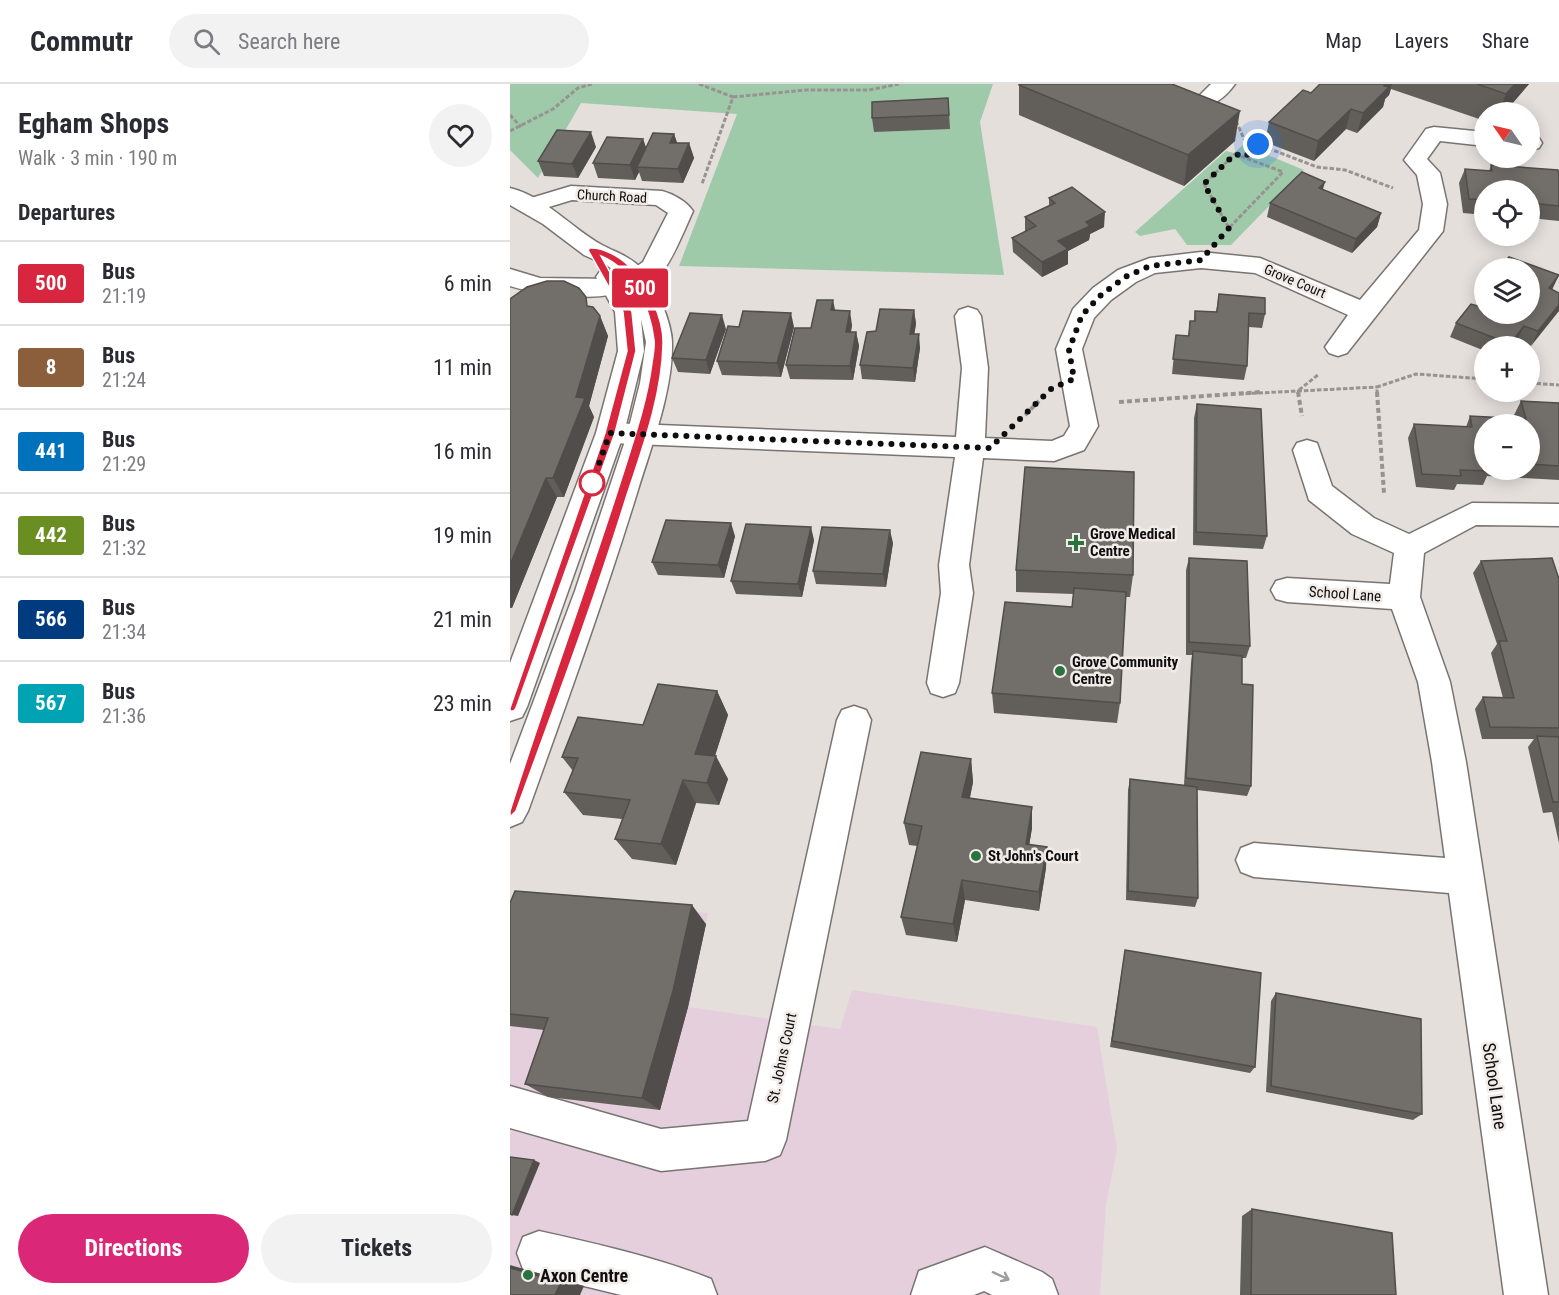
<!DOCTYPE html>
<html lang="en">
<head>
<meta charset="utf-8">
<style>
	:root { --surface:#fff; --page:#f2f2f3; --text:#2b2b33; --muted:#7c7c81; --line:#e1e1e2; --accent:#db2777 }
	body { margin:0; font-family:"Roboto Condensed",sans-serif; background:var(--page); color:var(--text); height:100vh; display:flex; flex-direction:column; font-size:22px; white-space:nowrap }
	* { box-sizing:border-box; margin:0 }
	p { font-size:20px; color:var(--muted) }
	.icon { flex:none; width:33px; height:33px; fill:none; stroke:currentColor; stroke-width:2; stroke-linecap:round; stroke-linejoin:round }
	.map { position:relative; flex:1; overflow:hidden }
	.panel { display:flex; flex-direction:column; background:var(--surface); width:510px }
	.panel>* { flex:none }
	.badge { padding:0 12px; border-radius:4px; font-size:21px; line-height:39px }
	.needle { width:39px; rotate:304deg }
	.controls { position:absolute; left:964px; top:18px; display:grid; gap:12px }
	.controls a { display:grid; place-items:center; width:66px; height:66px; border-radius:50%; background:var(--surface); box-shadow:0 3px 15px #0003; font-size:30px }
	.you { position:absolute; width:30px; height:30px; margin:-15px; border:4px solid #fff; border-radius:50%; background:#1a73e8; box-shadow:0 0 0 9px #1a73e833 }
	.map>.badge { position:absolute; translate:-50% -50%; box-shadow:0 0 0 3px #fff }
	h2 { padding:0 18px; font-size:22px; line-height:54px }
	.round { display:grid; place-items:center; flex:none; width:63px; height:63px; border-radius:32px; background:var(--page) }
	.head { display:flex; align-items:center; justify-content:space-between; height:102px; padding:0 18px }
	h1 { font-size:28px; font-weight:700; line-height:45px }
	.button { display:flex; gap:12px; margin-top:auto; padding:12px 18px }
	.button a { flex:1; height:69px; border-radius:36px; background:var(--accent); color:#fff; font-size:24px; font-weight:700; line-height:69px; text-align:center }
	.button a+a { background:var(--page); color:var(--text) }
	ul { padding:0; list-style:none }
	li { display:flex; align-items:center; gap:18px; height:84px; padding:0 18px; border-top:2px solid var(--line) }
	li div { flex:1 }
	li b { display:block; font-size:22px }
	li em { font-style:normal }
	li .badge { min-width:66px; font-weight:700; text-align:center }
	header { display:flex; align-items:center; gap:36px; box-sizing:border-box; height:84px; padding:0 30px; background:var(--surface); border-bottom:2px solid var(--line) }
	header strong { font-size:28px }
	nav { display:flex; gap:33px; margin-inline-start:auto; font-size:21px }
	.search { width:420px; height:54px; background:var(--page); display:flex; align-items:center; gap:15px; box-sizing:border-box; padding:0 21px; border-radius:33px; color:var(--muted); font-size:22px }
	main { display:flex; flex:1; min-height:0 }
	.map>svg:first-child { display:block }
	.commercial { fill:#e5cfdc }
	.green { fill:#9fcaaa }
	.lines { fill:none; stroke-linecap:round; stroke-linejoin:round }
	.minor-casing { stroke:#797471; stroke-width:3 }
	.major-casing { stroke:#797471; stroke-width:3 }
	.path-far1 { stroke:#979391; stroke-width:3; stroke-dasharray:4.5 2; stroke-linecap:butt }
	.path { stroke:#979391; stroke-width:4; stroke-dasharray:5 3; stroke-linecap:butt }
	.minor { fill:#fff; fill-rule:evenodd }
	.major { fill:#fff; fill-rule:evenodd }
	.wall { fill:#625f5b; fill-rule:evenodd }
	.shaded-wall { fill:#504d4a }
	.building { fill:#726e6a; stroke:#504d4a; stroke-width:1.5 }
	.oneway { stroke:#9f9e9e }
	.line { fill:#d7263d; stroke:#fff; stroke-width:1.5 }
	.walk { stroke:#0f0d0d; stroke-width:6; stroke-dasharray:0 10.8 }
	.stop-dot { fill:#fff; stroke:#d7263d; stroke-width:3 }
	.poi-dot { fill:#2b723f; stroke:#f2ece9; stroke-width:2 }
	.labels { text-anchor:middle; dominant-baseline:central; stroke-width:5; stroke-linejoin:round; paint-order:stroke }
	.far-street-label { font-size:14px; fill:#0f0d0d; stroke:#f2ece9 }
	.poi-label { font-size:15px; font-weight:bold; fill:#0f0d0d; stroke:#f2ece9; text-anchor:start }
	.street-label { font-size:15px; fill:#0f0d0d; stroke:#f2ece9 }
	.near-street-label { font-size:18px; fill:#0f0d0d; stroke:#f2ece9 }
	.near-poi-label { font-size:18px; font-weight:bold; fill:#0f0d0d; stroke:#f2ece9; text-anchor:start }
</style>
</head>
<body>
<header>
<strong>Commutr</strong>
<div class="search"><svg class="icon" aria-label="search" viewBox="0 0 24 24"><circle cx="10" cy="10" r="6"/><path d="M15 15l6 6"/></svg>Search here</div>
<nav><a>Map</a><a>Layers</a><a>Share</a></nav>
</header>
<main>
<section class="panel">
<div class="head"><div><h1>Egham Shops</h1><p>Walk · 3 min · 190 m</p></div><a class="round"><svg class="icon" aria-label="heart" viewBox="0 0 24 24"><path d="M12 20l-8-8c-3-5 5-10 8-4 3-6 11-1 8 4z"/></svg></a></div>
<h2>Departures</h2>
<ul>
<li><span class="badge" style="background:#d7263d;color:#fff">500</span><div><b>Bus</b><p>21:19</p></div><em>6 min</em></li>
<li><span class="badge" style="background:#8b5e3c;color:#fff">8</span><div><b>Bus</b><p>21:24</p></div><em>11 min</em></li>
<li><span class="badge" style="background:#0072bc;color:#fff">441</span><div><b>Bus</b><p>21:29</p></div><em>16 min</em></li>
<li><span class="badge" style="background:#6b8e23;color:#fff">442</span><div><b>Bus</b><p>21:32</p></div><em>19 min</em></li>
<li><span class="badge" style="background:#003b80;color:#fff">566</span><div><b>Bus</b><p>21:34</p></div><em>21 min</em></li>
<li><span class="badge" style="background:#00a3b4;color:#fff">567</span><div><b>Bus</b><p>21:36</p></div><em>23 min</em></li>
</ul>
<div class="button"><a>Directions</a><a>Tickets</a></div>
</section>
<div class="map">
<svg width="1049" height="1211" viewBox="0 0 1049 1211">
	<rect width="100%" height="100%" fill="#e5dfdc"/>
	<polygon class="commercial" points="4,812 198,829 179,923 330,945 342,906 587,943 607,1065 596,1121 590,1211 0,1211 0,823"/>
	<g class="green">
		<polygon points="0,0 483,0 470,38 494,191 169,182 227,30 71,19 28,94 0,66"/>
		<polygon points="733,61 794,86 721,161 677,161 665,145 630,152 625,148 716,67 724,69"/>
	</g>
	<g class="lines">
		<g class="minor-casing">
			<g id="minor">
				<path d="M 701,0 L 725,0 C 716,12 704,24 688,21 L 685,16 Z"/>
				<polygon points="924,43 975,48 975,62 930,57 917,75 930,89 937,120 933,147 837,269 828,272 819,269 815,263 838,231 745,189 691,184 645,189 626,198 601,216 584,234 572,265 588,342 574,366 544,377 473,374 459,481 463,509 449,599 445,609 433,613 421,609 417,599 431,509 429,481 445,373 100,359 90,356 86,349 90,342 100,339 446,353 452,284 445,232 449,226 458,223 467,226 471,232 478,284 475,354 542,357 554,352 560,342 546,265 563,225 583,204 608,186 640,174 691,168 750,174 850,216 909,146 913,120 907,91 894,76 916,45"/>
				<polygon points="1020,52 1029,54 1032,59 1029,64 1020,66"/>
				<path d="M 61,102 L 152,107 C 163,110 176,117 183,127 C 176,142 162,178 151,189 C 118,222 41,215 0,202 L 0,185 L 30,194 L 102,195 L 117,189 L 133,178 L 158,129 L 146,121 L 62,116 L 19,129 L 11,127 L 7,122 L 11,117 Z"/>
				<polygon points="797,356 807,359 822,402 864,434 899,450 962,419 1049,420 1049,442 966,441 914,469 910,513 940,598 956,678 1038,1211 994,1211 939,809 744,793 731,788 726,776 731,764 744,759 935,774 922,678 908,598 882,525 777,518 766,515 761,506 766,497 777,494 880,500 884,469 842,450 799,416 783,366 787,359"/>
				<polygon points="344,622 356,626 361,636 276,1056 270,1071 255,1077 151,1087 0,1044 0,1002 151,1045 238,1037 327,636 332,626"/>
				<path d="M 29,1147 C 87,1160 146,1173 201,1195 L 207,1211 L 111,1211 L 29,1191 L 13,1185 L 7,1169 L 13,1153 Z"/>
				<polygon points="475,1163 532,1188 542,1195 548,1211 482,1211 474,1207 464,1211 401,1211 409,1187"/>
			</g>
		</g>
		<g class="major-casing">
			<path id="major" d="M 0,104 C 36,113 61,144 92,161 C 107,169 119,172 131,184 C 145,200 162,238 162,259 C 163,307 141,363 127,409 C 94,516 56,621 18,727 L 12,738 L 0,743 L 0,680 L 65,507 L 117,351 L 130,299 L 136,258 L 131,235 L 134,267 L 114,349 L 17,623 L 12,633 L 0,637 L 0,579 L 86,349 L 108,267 L 105,228 L 86,193 L 90,187 L 103,186 L 98,182 L 74,171 L 33,140 L 0,121 Z"/>
		</g>
		<g class="path-far1">
			<polyline points="189,0 223,13 192,100"/>
			<polyline points="223,13 296,6 359,6 389,0"/>
			<polyline points="0,31 11,43"/>
			<polyline points="726,37 734,55 807,83 835,86 883,104"/>
			<polyline points="0,47 43,25 68,4 82,0"/>
			<polygon points="725,70 773,88 719,144 694,100"/>
			<polyline points="735,73 748,61"/>
			<polyline points="717,146 719,144"/>
			<polyline points="1020,299 1049,301"/>
			<polyline points="788,306 789,310"/>
			<polyline points="789,306 809,290"/>
			<polyline points="729,310 867,303"/>
			<polyline points="867,310 867,303 906,290 975,295"/>
		</g>
		<g class="path">
			<polyline points="788,308 792,332"/>
			<polyline points="867,308 874,409"/>
			<polyline points="609,318 751,308"/>
			<polyline points="515,331 529,317"/>
		</g>
		<use href="#minor" class="minor"/>
		<use href="#major" class="major"/>
	</g>
	<g class="wall">
		<polygon points="810,0 1019,0 995,28 975,28 975,37 881,5 879,11 875,15 873,23 847,49 836,45 804,77 755,58 759,38 801,9"/>
		<polygon points="509,1 725,57 674,102 509,31"/>
		<polygon points="438,14 440,45 364,48 362,34"/>
		<polygon points="164,50 167,59 179,59 184,74 173,99 132,97 129,88 125,96 88,94 83,79 133,55 136,64"/>
		<polygon points="86,63 68,94 34,92 28,77"/>
		<polygon points="981,81 1049,90 1049,137 1020,134 1020,106 975,106 975,131 953,129 949,99 955,85 979,87"/>
		<polygon points="539,114 594,143 580,150 579,156 558,167 558,180 532,193 503,168 502,154 515,148 515,133 539,122"/>
		<polygon points="760,119 871,129 867,143 842,169 757,133"/>
		<polygon points="1042,205 1049,209 1021,262 1007,256 1002,262 975,262 975,267 940,253 946,239 975,225"/>
		<polygon points="709,210 755,230 752,244 739,243 737,282 734,296 662,290 666,251 678,252 680,237 684,237 685,227 706,228"/>
		<polygon points="0,215 80,222 90,232 98,252 79,322 84,333 54,413 47,413 2,524 0,524"/>
		<polygon points="404,226 406,240 404,250 410,264 405,298 352,295 350,281 366,247"/>
		<polygon points="325,227 342,241 341,248 346,248 349,262 343,296 280,295 276,281 301,244"/>
		<polygon points="284,243 271,293 212,291 207,277"/>
		<polygon points="216,245 200,290 168,288 162,274"/>
		<path d="M 1011,317 L 1049,319 L 1049,396 L 977,392 L 973,401 L 947,400 L 944,406 L 906,403 L 898,354 L 904,340 L 956,343 L 960,332 L 1005,334 L 1004,331 ZM 975,340 L 1020,340 L 1020,386 L 975,386 Z"/>
		<polygon points="687,320 757,452 753,465 683,461 684,334"/>
		<polygon points="225,452 214,494 148,491 142,478"/>
		<polygon points="304,456 292,513 226,510 221,497"/>
		<polygon points="383,459 376,503 306,500 303,487"/>
		<polygon points="679,474 740,562 736,574 732,574 732,600 741,702 737,712 687,706 688,814 685,823 616,816 618,706 620,695 674,701 681,579 682,571 676,571 676,486"/>
		<polygon points="971,477 1049,495 1049,759 1042,728 1033,729 1018,663 1024,655 972,655 965,625 973,613 993,614 981,569 987,560 963,489"/>
		<polygon points="506,486 623,491 620,513 616,513 610,619 607,639 484,629 482,609 562,523 564,510 506,508"/>
		<polygon points="207,607 218,631 205,672 218,695 209,721 186,719 166,781 122,775 105,755 112,735 73,731 54,708 63,687 52,673 133,641"/>
		<polygon points="461,675 463,698 460,714 522,744 519,761 536,784 529,827 455,816 447,858 396,851 391,833 407,762 399,761 394,739"/>
		<polygon points="0,819 196,840 178,923 150,1026 38,1013 15,1000 34,946 0,942"/>
		<polygon points="615,866 745,983 740,989 600,963"/>
		<polygon points="766,909 912,1030 903,1036 756,1008 761,917"/>
		<polygon points="742,1125 886,1211 730,1211 732,1132"/>
	</g>
	<g class="shaded-wall">
		<polygon points="876,0 882,0 879,11 875,15 873,23 847,49 853,29"/>
		<polygon points="1005,0 1019,0 995,28 989,28 996,10"/>
		<polygon points="841,25 836,45 804,77 808,57"/>
		<polygon points="730,27 725,57 674,102 678,71"/>
		<polygon points="81,48 86,63 68,94 62,80"/>
		<polygon points="164,50 169,64 160,59"/>
		<polygon points="133,55 138,69 127,83 129,88 125,96 120,81"/>
		<polygon points="179,59 184,74 173,99 168,85"/>
		<polygon points="815,98 811,112 809,104"/>
		<polygon points="595,128 594,143 580,150 579,156 558,167 558,180 532,193 532,178 548,157 576,138"/>
		<polygon points="871,129 867,143 842,169 846,155"/>
		<polygon points="1049,191 1042,206 1039,204"/>
		<polygon points="323,216 326,230 321,226"/>
		<polygon points="1049,221 1049,227 1021,262 1028,247"/>
		<polygon points="404,226 406,240 402,264 400,250"/>
		<polygon points="340,227 342,241 338,262 336,248"/>
		<polygon points="281,229 284,243 271,293 267,279"/>
		<polygon points="212,231 216,245 200,290 196,276"/>
		<polygon points="90,232 98,252 79,322 84,333 54,413 43,394"/>
		<polygon points="1014,242 1007,256 1002,262 999,262"/>
		<polygon points="346,248 349,262 343,296 340,282"/>
		<polygon points="409,250 410,264 405,298 403,284"/>
		<polygon points="36,394 47,413 2,524 0,522 0,481"/>
		<polygon points="221,439 225,452 214,494 208,481"/>
		<polygon points="301,443 304,456 292,513 288,500"/>
		<polygon points="380,446 383,459 376,503 373,490"/>
		<polygon points="207,607 218,631 198,693 185,670"/>
		<polygon points="206,672 218,695 209,721 197,699"/>
		<polygon points="461,675 463,698 455,735 452,713"/>
		<polygon points="173,696 186,719 166,781 151,760"/>
		<polygon points="522,723 522,744 516,781 516,760"/>
		<polygon points="537,763 536,784 529,827 529,808"/>
		<polygon points="452,796 455,816 447,858 443,840"/>
		<polygon points="182,821 196,840 178,923 150,1026 132,1014"/>
		<polygon points="24,1076 30,1079 8,1132 2,1131"/>
		<polygon points="0,1181 74,1202 70,1211 45,1211 0,1184"/>
	</g>
	<g class="building">
		<polygon points="509,0 662,0 730,27 678,71 509,1"/>
		<polygon points="810,0 876,0 874,2 879,3 853,29 841,25 808,57 759,38 793,6 801,9"/>
		<polygon points="967,0 1005,0 996,10"/>
		<polygon points="438,14 439,31 362,34 362,18"/>
		<polygon points="47,46 81,48 62,80 28,77"/>
		<polygon points="143,49 164,50 160,59 179,59 168,85 127,83"/>
		<polygon points="97,53 133,55 120,81 83,79"/>
		<polygon points="981,81 1048,86 1049,90 1049,122 1020,119 1020,106 975,106 975,116 959,115 955,85 982,87"/>
		<polygon points="792,88 815,98 809,104 871,129 846,155 760,119"/>
		<polygon points="562,103 595,128 576,138 580,142 548,157 558,165 532,178 502,154 526,142 515,133 545,119 539,114"/>
		<polygon points="999,173 1049,191 1039,204 1049,209 1049,221 1028,247 1014,242 1000,260 946,239 961,220 975,224 975,230 1020,230 1020,184 989,184"/>
		<polygon points="37,197 54,197 69,204 76,213 77,222 83,223 90,232 66,313 75,314 43,394 36,394 0,481 0,215 17,203"/>
		<polygon points="709,210 755,214 755,230 739,229 737,282 663,275 666,251 679,252 680,237 685,237 685,227 707,228"/>
		<polygon points="307,216 323,216 321,226 340,227 336,248 346,248 340,282 276,281 285,244 301,244"/>
		<polygon points="370,225 404,226 400,250 409,250 403,284 350,281 357,248 366,247"/>
		<polygon points="233,227 281,229 267,279 207,277 218,242 229,243"/>
		<polygon points="180,229 212,231 196,276 162,274"/>
		<polygon points="1011,317 1049,319 1049,382 1020,380 1020,340 975,340 975,386 979,386 980,387 950,386 951,392 912,390 904,340 962,343 960,332 1016,335"/>
		<polygon points="687,320 751,325 757,452 686,448"/>
		<polygon points="515,383 624,388 623,491 506,486"/>
		<polygon points="156,436 221,439 208,481 142,478"/>
		<polygon points="236,440 301,443 288,500 221,497"/>
		<polygon points="312,443 380,446 373,490 303,487"/>
		<polygon points="679,474 737,477 740,562 679,558"/>
		<polygon points="1042,474 1049,495 1049,644 980,643 973,613 1004,614 989,557 997,557 971,477"/>
		<polygon points="564,504 616,508 610,619 482,609 495,518 562,523"/>
		<polygon points="683,567 732,572 732,600 743,601 741,702 676,694"/>
		<polygon points="148,600 207,607 185,670 206,672 197,699 173,696 151,760 105,755 120,716 54,708 68,674 52,673 68,633 133,641"/>
		<polygon points="1027,652 1049,653 1049,718 1043,718"/>
		<polygon points="411,668 461,675 452,713 522,723 516,760 537,763 529,808 452,796 443,840 391,833 412,742 394,739"/>
		<polygon points="620,695 687,703 688,814 618,807"/>
		<polygon points="5,807 182,821 163,907 132,1014 15,1000 38,934 0,930 0,819"/>
		<polygon points="615,866 751,889 745,983 602,957"/>
		<polygon points="766,909 911,935 912,1030 761,1002"/>
		<polygon points="0,1073 24,1076 2,1131 0,1130"/>
		<polygon points="742,1125 882,1149 886,1211 741,1211"/>
		<polygon points="0,1184 51,1198 45,1211 0,1211"/>
	</g>
	<defs><path id="oneway-shaft" d="M-6 0H5M1.5-3L5.5 0L1.5 3" fill="none" stroke-width="1.6" stroke-linecap="round" stroke-linejoin="round" transform="scale(1.5)"/></defs>
	<use class="oneway" href="#oneway-shaft" transform="translate(491 1192) rotate(25)"/>
	<path class="line" d="M 80,164 C 93,163 110,173 119,182 C 137,199 154,235 153,260 C 152,312 132,365 116,414 C 83,520 44,623 6,727 L 0,733 L 0,727 C 35,616 76,506 112,393 C 124,355 137,318 142,279 C 143,271 145,263 144,256 C 140,223 123,185 91,172 L 122,228 L 126,267 L 105,349 L 6,624 L 4,627 L 0,627 L 0,624 L 95,349 L 117,267 L 113,228 L 78,166 Z"/>
	<g class="lines">
		<polyline class="walk" points="82,399 100,349 480,364 542,304 564,295 559,266 572,231 592,210 617,192 640,182 691,176 719,144 694,100 725,70 735,73 748,60"/>
	</g>
	<circle class="stop-dot" cx="82" cy="399" r="12"/>
	<g class="poi-dot">
		<path d="M563 450h6v6h6v6h-6v6h-6v-6h-6v-6h6z"/>
		<circle cx="550" cy="587" r="6"/>
		<circle cx="466" cy="772" r="6"/>
		<circle cx="18" cy="1191" r="6"/>
	</g>
	<g class="labels">
		<g class="far-street-label">
			<text transform="translate(102 112) rotate(3)">Church Road</text>
			<text transform="translate(785 197) rotate(23)">Grove Court</text>
		</g>
		<g class="poi-label">
			<text x="580" y="450">Grove Medical<tspan x="580" dy="17">Centre</tspan></text>
			<text x="562" y="578">Grove Community<tspan x="562" dy="17">Centre</tspan></text>
			<text x="478" y="772">St John's Court</text>
		</g>
		<g class="street-label">
			<text transform="translate(835 510) rotate(4)">School Lane</text>
			<text transform="translate(272 974) rotate(-78)">St. Johns Court</text>
		</g>
		<g class="near-street-label">
			<text transform="translate(985 1002) rotate(82)">School Lane</text>
		</g>
		<g class="near-poi-label">
			<text x="30" y="1191">Axon Centre</text>
		</g>
	</g>
</svg>
<div class="controls">
<a><svg class="needle" viewBox="-14 -14 28 28"><path d="M0-13l5 13h-10z" fill="#e53935"/><path d="M0 13l5-13h-10z" fill="#7c7c81"/></svg></a>
<a><svg class="icon" aria-label="locate" viewBox="0 0 24 24"><circle cx="12" cy="12" r="6"/><path d="M12 2v4M12 18v4M2 12h4M18 12h4"/></svg></a>
<a><svg class="icon" aria-label="layers" viewBox="0 0 24 24"><path d="M12 4l9 5-9 5-9-5zM3 14l9 5 9-5"/></svg></a>
<a>+</a>
<a>−</a>
</div>
<div class="you" style="left:748px;top:60px"></div>
<b class="badge" style="left:130px;top:204px;background:#d7263d;color:#fff">500</b>
</div>
</main>
</body>
</html>
